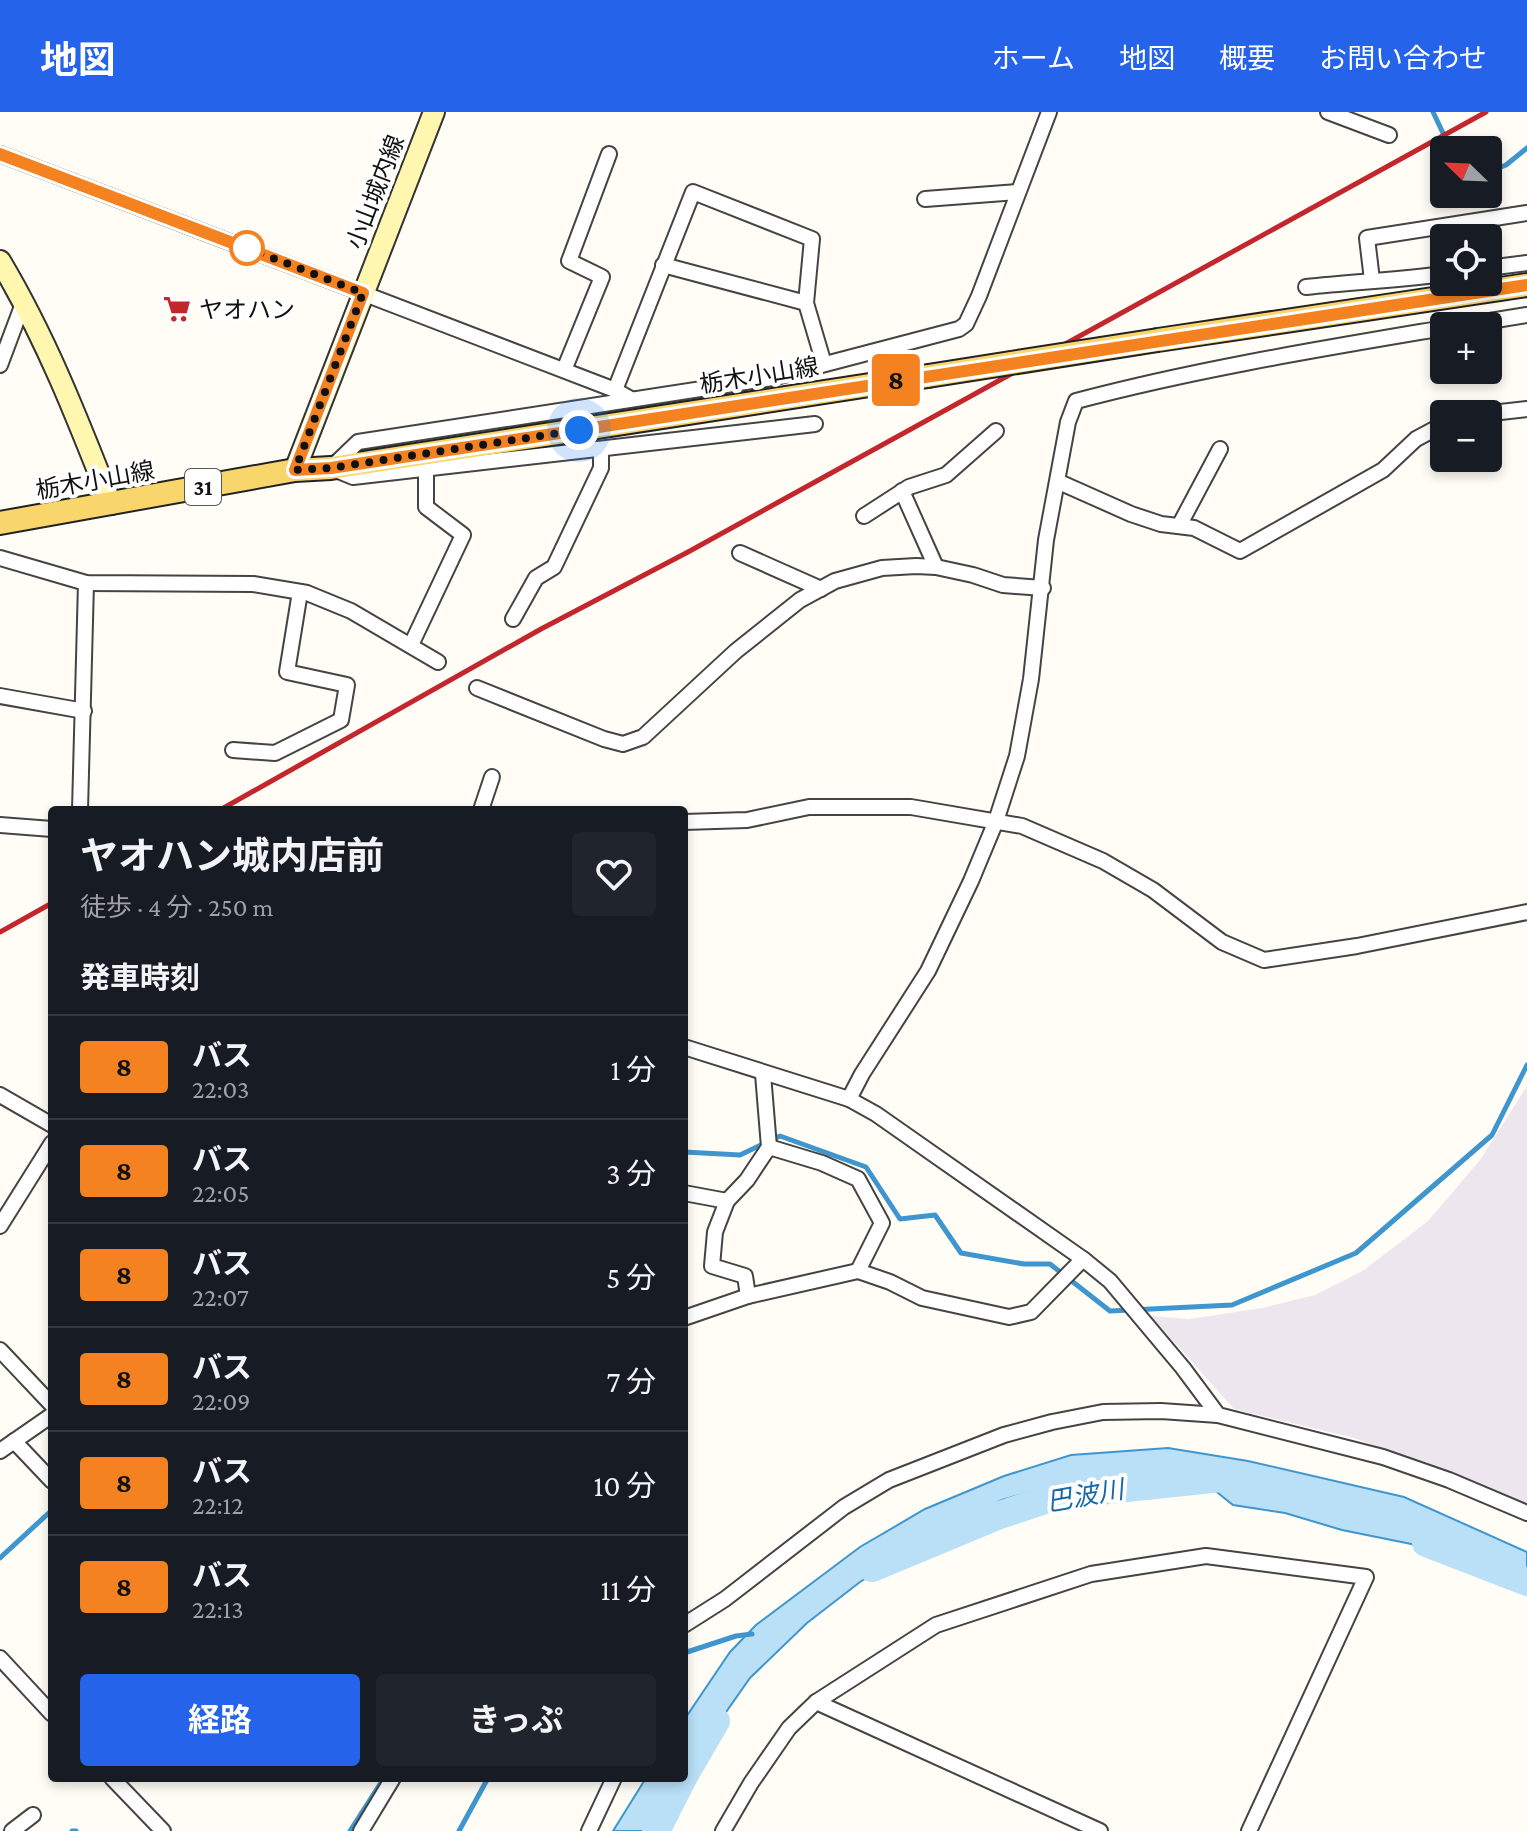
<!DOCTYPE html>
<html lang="ja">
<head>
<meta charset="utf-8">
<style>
	:root { --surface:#171b24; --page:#20242c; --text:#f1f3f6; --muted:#9ea1a6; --line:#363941; --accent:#2563eb }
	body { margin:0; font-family:"Crimson Pro","Noto Sans JP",serif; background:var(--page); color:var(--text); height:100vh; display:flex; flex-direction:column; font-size:30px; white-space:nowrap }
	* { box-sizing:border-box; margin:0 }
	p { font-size:26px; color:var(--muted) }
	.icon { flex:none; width:44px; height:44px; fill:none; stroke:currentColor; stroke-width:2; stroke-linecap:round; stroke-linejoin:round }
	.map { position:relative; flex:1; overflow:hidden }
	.details { position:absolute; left:48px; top:694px; width:640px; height:976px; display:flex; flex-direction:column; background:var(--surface); border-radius:8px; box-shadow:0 4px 12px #0003 }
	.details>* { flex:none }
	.badge { padding:0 16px; border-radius:6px; font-size:28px; line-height:52px }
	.needle { width:52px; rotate:293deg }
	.tools { position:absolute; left:1430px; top:24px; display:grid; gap:16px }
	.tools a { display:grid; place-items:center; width:72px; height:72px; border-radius:8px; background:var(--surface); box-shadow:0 4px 12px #0003; font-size:40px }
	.you { position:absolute; width:40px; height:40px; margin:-20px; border:6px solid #fff; border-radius:50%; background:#1a73e8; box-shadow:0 0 0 12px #1a73e833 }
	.map>.badge { position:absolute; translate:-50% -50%; box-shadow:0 0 0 4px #fff }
	h2 { padding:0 32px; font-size:30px; line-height:72px }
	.round { display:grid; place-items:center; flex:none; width:84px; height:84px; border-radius:8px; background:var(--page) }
	.overview { display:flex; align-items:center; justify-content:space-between; height:136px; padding:0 32px }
	h1 { font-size:38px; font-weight:700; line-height:60px }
	.cta { display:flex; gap:16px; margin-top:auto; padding:16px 32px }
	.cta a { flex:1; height:92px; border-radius:8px; background:var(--accent); color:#fff; font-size:32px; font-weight:700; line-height:92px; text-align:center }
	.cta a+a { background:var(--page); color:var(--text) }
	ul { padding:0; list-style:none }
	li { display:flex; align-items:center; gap:24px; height:104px; padding:0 32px; border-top:2px solid var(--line) }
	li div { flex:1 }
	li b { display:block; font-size:30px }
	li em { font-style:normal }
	li .badge { min-width:88px; font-weight:700; text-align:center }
	header { display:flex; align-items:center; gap:48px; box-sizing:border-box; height:112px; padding:0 40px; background:var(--accent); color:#fff }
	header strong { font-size:38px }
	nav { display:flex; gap:44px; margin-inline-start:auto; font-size:28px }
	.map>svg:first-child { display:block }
	.industrial { fill:#eee6ef }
	.water { fill:#b9e0f7; stroke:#3f96cf; stroke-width:2 }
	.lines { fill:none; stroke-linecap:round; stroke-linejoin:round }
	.stream { stroke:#3f96cf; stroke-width:5 }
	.river { stroke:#b9e0f7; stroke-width:28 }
	.street-casing { stroke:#444; stroke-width:18 }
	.secondary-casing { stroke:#333; stroke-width:24 }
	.primary-casing { stroke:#222; stroke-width:26 }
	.street { stroke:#fff; stroke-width:14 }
	.secondary { stroke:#fff6b0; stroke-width:20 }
	.primary { stroke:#f9d66b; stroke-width:22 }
	.rail { stroke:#c4262e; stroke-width:5 }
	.primary-bridge-casing { stroke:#222; stroke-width:26; stroke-linecap:butt }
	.primary-bridge { stroke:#f9d66b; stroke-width:22 }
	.line-casing { stroke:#fff; stroke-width:18 }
	.line { stroke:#f58220; stroke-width:12 }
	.walk { stroke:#111; stroke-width:8; stroke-dasharray:0 14.4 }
	.stop-dot { fill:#fff; stroke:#f58220; stroke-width:4 }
	.labels { text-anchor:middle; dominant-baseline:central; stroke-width:8; stroke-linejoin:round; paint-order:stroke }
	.shield { fill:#fff; stroke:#585858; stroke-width:2 }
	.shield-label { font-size:22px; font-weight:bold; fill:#111 }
	.street-label { font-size:24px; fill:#111; stroke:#fff }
	.poi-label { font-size:24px; fill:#111; stroke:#fff; text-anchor:start }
	.water-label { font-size:26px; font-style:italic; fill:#1768a6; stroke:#fff }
</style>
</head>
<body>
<header>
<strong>地図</strong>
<nav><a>ホーム</a><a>地図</a><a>概要</a><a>お問い合わせ</a></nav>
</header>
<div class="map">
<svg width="1527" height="1719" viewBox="0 0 1527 1719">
	<rect width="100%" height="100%" fill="#fffdf5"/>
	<polygon class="industrial" points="1527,974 1527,1397 1440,1357 1354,1326 1234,1297 1151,1204 1189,1207 1262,1196 1315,1183 1364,1158 1428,1109 1480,1048"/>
	<g class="water">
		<polygon points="1168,1336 1248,1349 1404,1385 1527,1440 1527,1474 1493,1454 1431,1436 1342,1418 1285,1401 1233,1393 1213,1377 1179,1361 1057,1372 1002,1388 941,1419 860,1470 807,1511 750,1566 684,1660 684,1608 730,1540 756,1513 860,1435 925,1397 1004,1364 1071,1343"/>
		<polygon points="646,1666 679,1666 649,1719 613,1719"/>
	</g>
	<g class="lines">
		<g class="stream">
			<polyline points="1433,0 1451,38"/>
			<polyline points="1488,60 1506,53 1527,36"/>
			<polyline points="684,1040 740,1043 780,1024 866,1055 900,1107 935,1103 961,1141 1024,1152 1050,1152 1110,1199 1232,1193 1356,1141 1492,1023 1527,953"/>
			<polyline points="0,1446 52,1398"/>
			<polyline points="684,1541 736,1524 752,1522"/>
			<polyline points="72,1719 76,1719"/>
			<polyline points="350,1719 384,1666"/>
			<polyline points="459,1719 488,1666"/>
		</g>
		<g class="river">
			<polyline points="1426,1431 1527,1470"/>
			<polyline points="872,1456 997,1404 1060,1383 1231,1365"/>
			<polyline points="684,1664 716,1609"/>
			<polyline points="656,1719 683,1666"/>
		</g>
		<g class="street-casing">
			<g id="street">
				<polyline points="1328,0 1389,23"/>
				<polyline points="0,42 615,278 631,287"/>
				<polyline points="925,87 1018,80"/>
				<polyline points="663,153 806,191"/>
				<polyline points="1488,156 1527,151"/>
				<polyline points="1372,168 1367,126 1527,101"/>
				<path d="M 1306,175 C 1353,170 1398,168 1444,162"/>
				<polyline points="1459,214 1527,203"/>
				<polyline points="0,253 24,189"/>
				<polyline points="564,258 602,165 569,149 609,42"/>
				<polyline points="615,278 693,80 812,127 806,191 824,252"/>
				<polyline points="1483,302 1527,297"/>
				<polyline points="815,312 353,365 331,356 358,330 772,266 959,217 966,212 979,184 1049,0"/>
				<polyline points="1059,370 1131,402 1161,412 1194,416 1240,439 1383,358 1416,327 1444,312"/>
				<polyline points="902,379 936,455"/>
				<polyline points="864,404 909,375 946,363 996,319"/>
				<polyline points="1179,414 1220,337"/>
				<polyline points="740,441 821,477"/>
				<polyline points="0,446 86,471 253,472 307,481 351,499 438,550"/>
				<polyline points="513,507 536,466 554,455 601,356 601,337"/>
				<polyline points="411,533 463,423 426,395 426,356"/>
				<polyline points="477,576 604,627 623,632 643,625 736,539 800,488 835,469 882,456 916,454 936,455 973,463 1003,473 1043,476"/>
				<polyline points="0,584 84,599"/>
				<polyline points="233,638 275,641 341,608 347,573 287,560 300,480"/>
				<polyline points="80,698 86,471"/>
				<polyline points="481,698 492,665"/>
				<polyline points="684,710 747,708 809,695 911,695 1022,714 1103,749 1153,778 1222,830 1264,848 1357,834 1527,800"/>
				<polyline points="0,713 52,717"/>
				<polyline points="684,935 849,987 876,1002 1083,1147 1110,1169 1183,1256 1218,1303 1383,1345 1449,1368 1527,1401"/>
				<polyline points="0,983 52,1013"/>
				<path d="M 849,987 L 862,962 L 928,859 L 971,769 L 996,709 L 1017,644 L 1031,567 L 1046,428 L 1068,310 L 1076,289 C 1197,257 1320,237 1444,216"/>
				<polyline points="769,1035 822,1051 858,1067 882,1111 858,1159"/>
				<polyline points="684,1081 727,1089"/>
				<polyline points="0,1114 52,1031"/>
				<polyline points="748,1184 745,1164 712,1154 715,1120 727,1089 747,1068 769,1035 763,962"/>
				<polyline points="684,1206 748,1184 858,1159 890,1170 922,1186 1009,1205 1031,1200 1083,1147"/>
				<polyline points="0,1238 52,1293"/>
				<polyline points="14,1329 52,1369"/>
				<polyline points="0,1339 52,1303"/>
				<polyline points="684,1513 725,1487 844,1395 889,1368 1004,1323 1052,1310 1103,1300 1161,1299 1218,1303"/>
				<polyline points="0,1546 52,1602"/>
				<polyline points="816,1590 1100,1719"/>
				<polyline points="112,1666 163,1719"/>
				<polyline points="12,1719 33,1703"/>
				<polyline points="361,1719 393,1666"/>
				<polyline points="589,1719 614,1666"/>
				<polyline points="723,1719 751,1671 789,1616 816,1590 936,1513 1091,1462 1206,1444 1366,1465 1249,1719"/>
			</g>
		</g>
		<g class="secondary-casing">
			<g id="secondary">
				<path d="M 0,149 C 46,226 78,308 111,392"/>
				<polyline points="295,358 434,0"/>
			</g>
		</g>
		<g class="primary-casing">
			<g id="primary">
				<polyline points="1158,228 1527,173"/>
				<polyline points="0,411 295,358 331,356 928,264"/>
			</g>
		</g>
		<use href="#street" class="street"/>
		<use href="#secondary" class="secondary"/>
		<use href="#primary" class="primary"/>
		<g class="rail">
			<polyline points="220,698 541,517 688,440 1486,0"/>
			<polyline points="0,820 52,791"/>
		</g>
		<g class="primary-bridge-casing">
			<polyline id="primary-bridge" points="928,264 1158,228"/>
		</g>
		<use href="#primary-bridge" class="primary-bridge"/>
	</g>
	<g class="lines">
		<g class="line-casing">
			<polyline id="line" points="0,42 363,181 295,358 331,356 1527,173"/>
		</g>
		<use href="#line" class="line"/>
		<polyline class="walk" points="247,136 363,181 295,358 331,356 579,318"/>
	</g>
	<defs>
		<g id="supermarket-bare" transform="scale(2.16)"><path d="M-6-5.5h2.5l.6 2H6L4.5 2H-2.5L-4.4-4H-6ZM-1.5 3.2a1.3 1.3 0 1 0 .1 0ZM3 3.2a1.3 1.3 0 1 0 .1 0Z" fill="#c4262e" stroke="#fff" stroke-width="2.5" paint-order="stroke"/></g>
	</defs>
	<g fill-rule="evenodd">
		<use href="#supermarket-bare" x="177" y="197"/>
	</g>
	<circle class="stop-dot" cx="247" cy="136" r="16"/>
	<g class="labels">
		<rect class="shield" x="185" y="357" width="36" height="36" rx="6"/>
		<g class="shield-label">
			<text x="203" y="375">31</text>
		</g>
		<g class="street-label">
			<text transform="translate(375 80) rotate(-69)">小山城内線</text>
			<text transform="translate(759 263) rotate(-9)">栃木小山線</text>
			<text transform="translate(95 368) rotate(-10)">栃木小山線</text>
		</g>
		<g class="poi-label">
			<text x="199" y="197">ヤオハン</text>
		</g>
		<g class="water-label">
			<text transform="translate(1085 1384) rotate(-10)">巴波川</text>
		</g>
	</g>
</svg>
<div class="tools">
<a><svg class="needle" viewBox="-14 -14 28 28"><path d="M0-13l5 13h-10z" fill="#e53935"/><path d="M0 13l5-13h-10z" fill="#9ea1a6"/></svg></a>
<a><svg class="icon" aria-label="locate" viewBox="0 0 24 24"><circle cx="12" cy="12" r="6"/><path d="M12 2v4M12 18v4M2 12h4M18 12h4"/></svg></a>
<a>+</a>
<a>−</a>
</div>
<div class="you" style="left:579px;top:318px"></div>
<b class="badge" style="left:896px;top:268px;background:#f58220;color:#111">8</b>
<section class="details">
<div class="overview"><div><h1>ヤオハン城内店前</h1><p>徒歩 · 4 分 · 250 m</p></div><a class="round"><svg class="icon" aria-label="heart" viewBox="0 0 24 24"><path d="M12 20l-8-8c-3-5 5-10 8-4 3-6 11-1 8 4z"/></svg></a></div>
<h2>発車時刻</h2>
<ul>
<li><span class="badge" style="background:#f58220;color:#111">8</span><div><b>バス</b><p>22:03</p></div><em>1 分</em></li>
<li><span class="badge" style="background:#f58220;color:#111">8</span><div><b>バス</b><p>22:05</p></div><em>3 分</em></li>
<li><span class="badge" style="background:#f58220;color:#111">8</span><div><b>バス</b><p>22:07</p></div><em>5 分</em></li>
<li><span class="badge" style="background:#f58220;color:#111">8</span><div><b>バス</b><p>22:09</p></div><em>7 分</em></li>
<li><span class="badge" style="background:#f58220;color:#111">8</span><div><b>バス</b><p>22:12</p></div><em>10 分</em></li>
<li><span class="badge" style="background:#f58220;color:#111">8</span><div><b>バス</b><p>22:13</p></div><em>11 分</em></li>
</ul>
<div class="cta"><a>経路</a><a>きっぷ</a></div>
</section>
</div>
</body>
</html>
